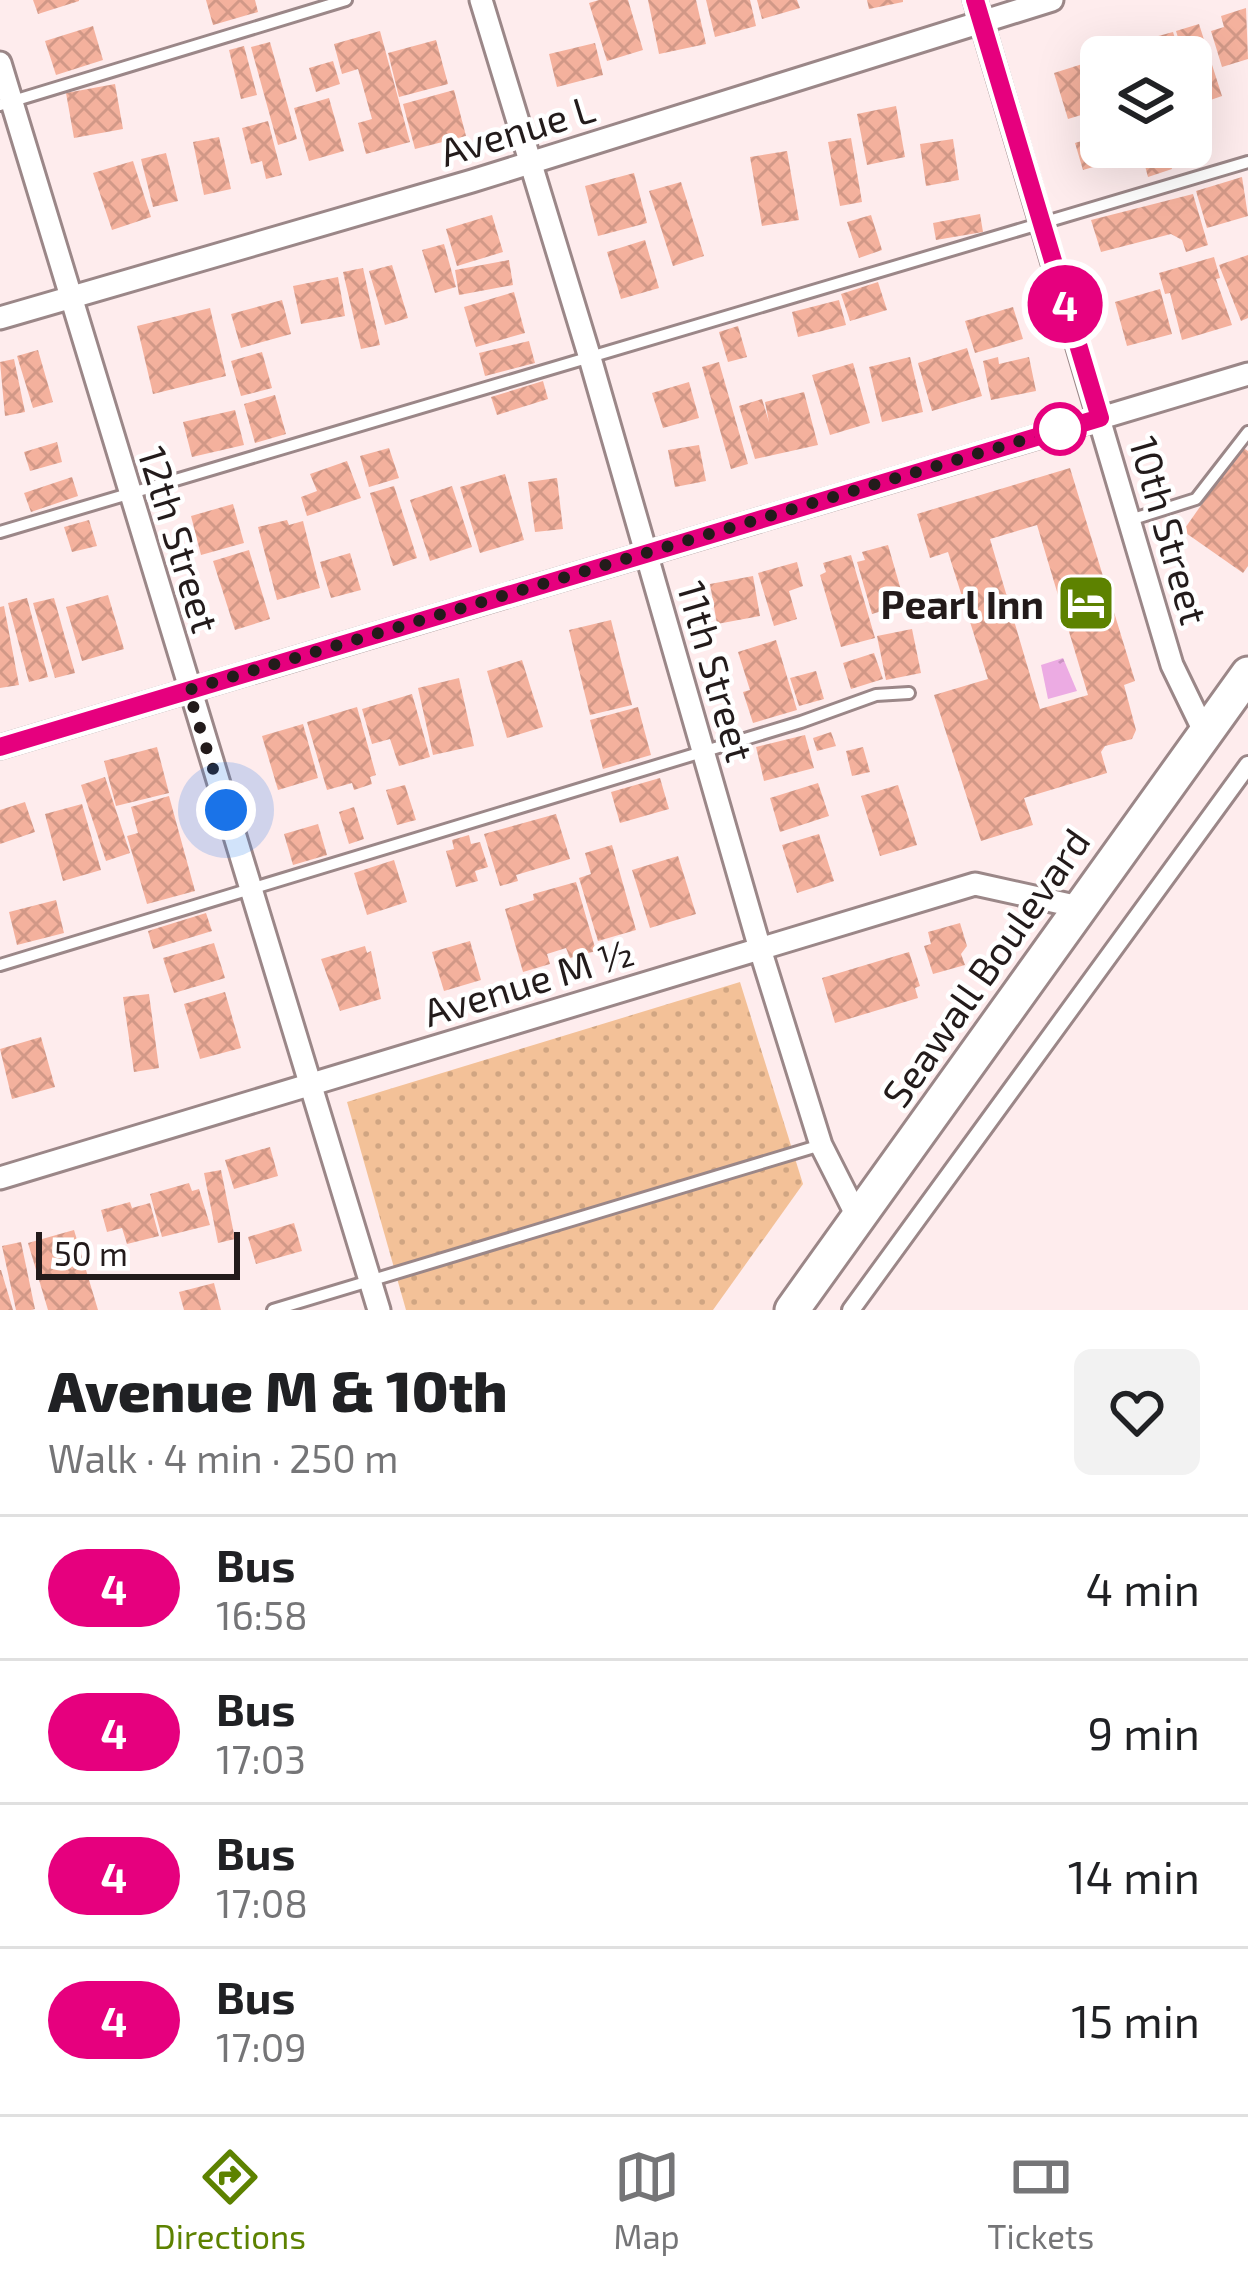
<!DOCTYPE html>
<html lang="en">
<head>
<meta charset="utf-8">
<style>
	:root { --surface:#fff; --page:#f2f2f2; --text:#202124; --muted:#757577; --line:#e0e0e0; --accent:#5d8200 }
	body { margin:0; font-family:"Exo 2",sans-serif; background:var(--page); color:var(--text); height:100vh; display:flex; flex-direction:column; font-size:45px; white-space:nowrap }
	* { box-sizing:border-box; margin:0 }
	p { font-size:39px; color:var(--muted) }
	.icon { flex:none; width:66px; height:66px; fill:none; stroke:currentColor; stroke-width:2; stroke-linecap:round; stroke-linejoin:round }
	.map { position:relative; height:1310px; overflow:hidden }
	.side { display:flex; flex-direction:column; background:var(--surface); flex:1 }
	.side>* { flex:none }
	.badge { padding:0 24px; border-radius:39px; font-size:42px; line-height:78px }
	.tools { position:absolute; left:1080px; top:36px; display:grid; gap:24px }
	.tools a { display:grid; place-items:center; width:132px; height:132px; border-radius:18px; background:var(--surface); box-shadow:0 12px 48px #0002; font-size:60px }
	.scale { position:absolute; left:36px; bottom:30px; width:204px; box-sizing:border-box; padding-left:12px; border:6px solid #231b1b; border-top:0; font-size:33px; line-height:42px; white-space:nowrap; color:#231b1b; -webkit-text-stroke:9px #fff; paint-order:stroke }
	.you { position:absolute; width:60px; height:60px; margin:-30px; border:9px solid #fff; border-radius:50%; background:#1a73e8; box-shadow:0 0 0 18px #1a73e833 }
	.map>.badge { position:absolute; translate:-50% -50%; box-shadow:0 0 0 6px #fff }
	.round { display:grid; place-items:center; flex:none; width:126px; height:126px; border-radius:18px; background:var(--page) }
	.summary { display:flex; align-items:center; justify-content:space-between; height:204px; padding:0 48px }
	h1 { font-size:57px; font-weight:800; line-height:90px }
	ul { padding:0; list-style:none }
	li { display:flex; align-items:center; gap:36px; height:144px; padding:0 48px; border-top:3px solid var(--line) }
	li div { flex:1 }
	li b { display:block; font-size:45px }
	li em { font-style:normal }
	li .badge { min-width:132px; font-weight:700; text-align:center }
	.tab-bar { display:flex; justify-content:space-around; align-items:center; height:168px; border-top:3px solid var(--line); background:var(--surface); font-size:33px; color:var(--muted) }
	.tab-bar a { display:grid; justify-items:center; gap:6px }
	.tab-bar .active { color:var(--accent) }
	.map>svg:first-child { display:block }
	.grass { fill:url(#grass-dots) }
	.water { fill:url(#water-ripples) }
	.building { fill:url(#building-cross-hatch); fill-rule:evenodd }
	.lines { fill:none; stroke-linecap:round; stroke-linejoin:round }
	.service-casing { stroke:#9b8788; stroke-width:16 }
	.pedestrian-casing { stroke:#9b8788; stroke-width:22 }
	.minor-casing { stroke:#9b8788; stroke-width:27 }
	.primary-casing { stroke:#9b8788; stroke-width:39 }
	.service { stroke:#fff; stroke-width:10 }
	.pedestrian { stroke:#fff; stroke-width:16 }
	.minor { stroke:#fff; stroke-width:21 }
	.primary { stroke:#fff; stroke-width:33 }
	.line-casing { stroke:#fff; stroke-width:27 }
	.line { stroke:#e6007e; stroke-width:18 }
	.walk { stroke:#231b1b; stroke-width:12; stroke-dasharray:0 21.6 }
	.stop-dot { fill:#fff; stroke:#e6007e; stroke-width:6 }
	.labels { text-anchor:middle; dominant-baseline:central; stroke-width:9; stroke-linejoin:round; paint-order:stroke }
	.street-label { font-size:39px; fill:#231b1b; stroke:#fff }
	.poi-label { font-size:39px; font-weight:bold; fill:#231b1b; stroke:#fff; text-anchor:end }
</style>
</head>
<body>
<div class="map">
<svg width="1248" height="1310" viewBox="0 0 1248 1310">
	<defs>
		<pattern id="grass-dots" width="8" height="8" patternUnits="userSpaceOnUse" patternTransform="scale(3)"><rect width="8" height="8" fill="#f3c198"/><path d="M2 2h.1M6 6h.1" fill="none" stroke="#d0a582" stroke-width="1.8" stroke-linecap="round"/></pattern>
		<pattern id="water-ripples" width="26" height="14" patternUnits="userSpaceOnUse" patternTransform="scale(3)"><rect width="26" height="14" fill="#ecabe3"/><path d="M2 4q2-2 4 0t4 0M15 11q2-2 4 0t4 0" fill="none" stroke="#ca93c2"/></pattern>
		<pattern id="building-cross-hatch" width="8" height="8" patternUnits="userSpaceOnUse" patternTransform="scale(3)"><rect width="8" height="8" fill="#f4b19d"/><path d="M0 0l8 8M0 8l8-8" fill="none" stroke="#d19887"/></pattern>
	</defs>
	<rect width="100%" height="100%" fill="#feeced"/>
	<polygon class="grass" points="740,982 803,1184 713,1310 406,1310 347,1102"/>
	<polygon class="water" points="1063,658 1077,691 1048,699 1041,665"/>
	<g class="building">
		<polygon points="33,0 79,0 79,1 38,14"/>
		<polygon points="206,0 255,0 258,12 213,25"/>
		<polygon points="599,0 628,0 643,50 607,61 589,3"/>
		<polygon points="648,0 696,0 706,44 659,54"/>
		<polygon points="706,0 750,0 756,26 715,37"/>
		<polygon points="757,0 797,0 800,8 762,19"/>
		<polygon points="867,0 903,0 903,2 869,9"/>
		<polygon points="1246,8 1248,59 1222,67 1211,31 1224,27 1221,16"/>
		<polygon points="1199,24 1222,96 1199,104 1191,79 1191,57 1184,57 1176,31"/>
		<polygon points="93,26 103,60 56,75 45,41"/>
		<polygon points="380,31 410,142 366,154 358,123 372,119 358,69 342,74 334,44"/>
		<polygon points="1173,32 1181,57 1156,57 1151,38"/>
		<polygon points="436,40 448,84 399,97 388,53"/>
		<polygon points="270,42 297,139 278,145 251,47"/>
		<polygon points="595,43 603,75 557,87 549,54"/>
		<polygon points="244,46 257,95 241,99 229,50"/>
		<polygon points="1095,60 1101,82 1101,109 1068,119 1054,73"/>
		<polygon points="333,61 340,84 316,92 309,68"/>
		<polygon points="115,84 123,129 74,138 66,93"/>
		<polygon points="454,90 466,136 415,149 403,104"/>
		<polygon points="329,98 344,151 309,161 294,108"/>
		<polygon points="896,106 905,157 867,165 857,114"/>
		<polygon points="268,121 282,175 266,179 262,161 251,164 242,128"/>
		<polygon points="1101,135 1101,147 1132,147 1134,155 1083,170 1075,143"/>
		<polygon points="219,137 231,189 204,195 193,142"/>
		<polygon points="851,138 862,202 840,206 828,142"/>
		<polygon points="953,139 959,180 926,186 920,144"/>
		<polygon points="1154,147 1166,147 1172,169 1148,177 1141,151"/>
		<polygon points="787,151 799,220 762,226 750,157"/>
		<polygon points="166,153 178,201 153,207 141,159"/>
		<polygon points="133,161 151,217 112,230 93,173"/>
		<polygon points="634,173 647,223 598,236 585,186"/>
		<polygon points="1242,177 1248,216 1207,228 1196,191"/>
		<polygon points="681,182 704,256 673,266 649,191"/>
		<polygon points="1193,194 1208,245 1186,252 1182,240 1171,234 1101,252 1091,220"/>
		<polygon points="980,214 983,232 936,240 933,223"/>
		<polygon points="492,215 503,252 457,266 446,229"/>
		<polygon points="871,215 882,250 859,258 847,222"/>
		<polygon points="645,240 659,288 621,299 607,252"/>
		<polygon points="444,244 456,287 435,293 422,250"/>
		<polygon points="1248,255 1248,318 1241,321 1219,265"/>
		<polygon points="1214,257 1220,278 1216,279 1232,325 1182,340 1170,293 1165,294 1159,273"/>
		<polygon points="509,260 513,285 459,295 455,270"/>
		<polygon points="392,265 408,318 385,325 369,271"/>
		<polygon points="363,268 380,345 361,349 343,272"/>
		<polygon points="338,277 345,316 301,324 293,286"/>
		<polygon points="878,282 887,310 850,321 841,294"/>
		<polygon points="1160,289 1172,334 1127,346 1115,302"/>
		<polygon points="514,292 525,333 476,347 464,307"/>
		<polygon points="282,300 291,334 241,348 231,314"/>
		<polygon points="839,300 846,325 798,337 792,312"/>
		<polygon points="1013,307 1023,339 975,353 965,321"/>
		<polygon points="210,308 226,376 153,394 137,326"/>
		<polygon points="738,326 747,357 728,362 719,332"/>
		<polygon points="529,341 535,363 485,376 479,353"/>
		<polygon points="967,348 982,396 932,411 918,363"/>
		<polygon points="38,350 53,402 33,408 17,356"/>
		<polygon points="262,352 272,388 241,396 231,361"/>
		<polygon points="910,357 923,412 882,422 869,367"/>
		<polygon points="998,357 999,364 1029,357 1036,391 991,400 983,361"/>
		<polygon points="14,359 25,412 5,416 0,362"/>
		<polygon points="719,362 748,464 731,469 702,367"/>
		<polygon points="853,363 870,423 830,435 812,375"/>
		<polygon points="543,381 548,399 497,415 491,397"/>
		<polygon points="689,382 699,418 663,428 652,393"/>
		<polygon points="804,392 818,445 755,459 739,406 762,399 769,422 765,402"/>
		<polygon points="275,395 286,434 255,443 244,404"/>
		<polygon points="235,410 244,445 192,457 183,422"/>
		<polygon points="57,442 62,462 30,471 24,452"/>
		<polygon points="699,445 706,481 675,487 668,450"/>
		<polygon points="1242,447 1248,451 1248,566 1243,573 1183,531"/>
		<polygon points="389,448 399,478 369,487 360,456"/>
		<polygon points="347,461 361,498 307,516 301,497 317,491 310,474"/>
		<path d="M 1070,468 L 1135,681 L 1124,685 L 1136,730 L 1132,739 L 1105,746 L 1101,752 L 1107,773 L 1024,798 L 1033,825 L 981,841 L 934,695 L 988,679 L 948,552 L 930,558 L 917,514 ZM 1037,525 L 1088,695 L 1040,709 L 990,539 Z"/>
		<polygon points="505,474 524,540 480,553 460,487"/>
		<polygon points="72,477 78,496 31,512 24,493"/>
		<polygon points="557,478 563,529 535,532 528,482"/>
		<polygon points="394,486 417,558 393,566 370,493"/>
		<polygon points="452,486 472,547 430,561 410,500"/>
		<polygon points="233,504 244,543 201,555 191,516"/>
		<polygon points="89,520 97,546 72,552 64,527"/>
		<polygon points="287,520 289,525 303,521 320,588 277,600 258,527"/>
		<polygon points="888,545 905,604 872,614 857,562 865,560 862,552"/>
		<polygon points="249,550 270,619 235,630 213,561"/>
		<polygon points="350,553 361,590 331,598 320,562"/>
		<polygon points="851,555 875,638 841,647 820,575 826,572 823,563"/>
		<polygon points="797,562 803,586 789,591 797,619 774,626 758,573"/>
		<polygon points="753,576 760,616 717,624 710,584"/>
		<polygon points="108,595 124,649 82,661 66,607"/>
		<polygon points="27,598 48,677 29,682 8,603"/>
		<polygon points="54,598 75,673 55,678 33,603"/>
		<polygon points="4,606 19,685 0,688 0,607"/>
		<polygon points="611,620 632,705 590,715 569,630"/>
		<polygon points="912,629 921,673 886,680 877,636"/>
		<polygon points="776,640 797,710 753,723 743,692 750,690 738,652"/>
		<polygon points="874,653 883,679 851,689 843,663"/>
		<polygon points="522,660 543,727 507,738 487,671"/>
		<polygon points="816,671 824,699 799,706 790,678"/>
		<polygon points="459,678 474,746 433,755 418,688"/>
		<polygon points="412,694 430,757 399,766 390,739 372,744 362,709"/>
		<polygon points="357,707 376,775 370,777 372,784 354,790 352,783 327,790 307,722"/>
		<polygon points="638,707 651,755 603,769 590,720"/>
		<polygon points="303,724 318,778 278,790 262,736"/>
		<polygon points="831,732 836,746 817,751 813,738"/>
		<polygon points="805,735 814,768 764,781 756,747"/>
		<polygon points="157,747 169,793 116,806 104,761"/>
		<polygon points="863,747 870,772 852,776 846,751"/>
		<polygon points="105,777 130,853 106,861 81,785"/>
		<polygon points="660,778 669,809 620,823 611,792"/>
		<polygon points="818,783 829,816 780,832 770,798"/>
		<polygon points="405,785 416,820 397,825 386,790"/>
		<polygon points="898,785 917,845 880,856 861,796"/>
		<polygon points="169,796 195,891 147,904 127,836 138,833 131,807"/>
		<polygon points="25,802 35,832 0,844 0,810"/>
		<polygon points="82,804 101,870 63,881 45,814"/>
		<polygon points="354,807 364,839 349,844 339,812"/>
		<polygon points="556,814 570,859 516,875 518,881 500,886 484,834"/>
		<polygon points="318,824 327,855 293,865 284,834"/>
		<polygon points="819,834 834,881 797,893 782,845"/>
		<polygon points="469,835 471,844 480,842 488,867 475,871 478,881 456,887 446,851 454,849 452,840"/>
		<polygon points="612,845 636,930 598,941 579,878 591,874 585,853"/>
		<polygon points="678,856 696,914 650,928 632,870"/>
		<polygon points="394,860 407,902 367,915 354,873"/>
		<polygon points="576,882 596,951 570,958 566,948 547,954 550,964 523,972 505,909 534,900 533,894"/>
		<polygon points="56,900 64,933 17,945 9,912"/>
		<polygon points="206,913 212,931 153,949 148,931"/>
		<polygon points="960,923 967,946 961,954 965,965 933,974 924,946 931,944 928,932"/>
		<polygon points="470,941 481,980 444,991 432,952"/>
		<polygon points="214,943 225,978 174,993 163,958"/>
		<polygon points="365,946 367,953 371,951 381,999 340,1011 321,959"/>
		<polygon points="909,952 920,986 915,988 918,998 835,1023 822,978"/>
		<polygon points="225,992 241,1048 200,1059 184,1004"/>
		<polygon points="149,994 159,1068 134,1072 123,997"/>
		<polygon points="41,1037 55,1087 12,1099 0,1049"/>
		<polygon points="270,1147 278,1176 234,1189 225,1160"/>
		<polygon points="221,1170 235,1239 218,1243 204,1173"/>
		<polygon points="189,1183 192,1191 199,1189 210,1225 162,1237 150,1194"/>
		<polygon points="130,1202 132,1208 150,1203 159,1236 127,1244 122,1228 107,1232 101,1210"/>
		<polygon points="294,1223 302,1251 256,1264 248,1237"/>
		<polygon points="74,1230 98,1310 48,1310 28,1243"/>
		<polygon points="21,1242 35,1309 31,1310 16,1310 2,1246"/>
		<polygon points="0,1270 1,1270 13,1310 0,1310"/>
		<polygon points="214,1283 221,1310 184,1310 179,1292"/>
	</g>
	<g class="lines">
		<g class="service-casing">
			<g id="service">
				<polyline points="0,105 346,0"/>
				<polyline points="1130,520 1196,499 1248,432"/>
				<polyline points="0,532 1248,162"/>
				<polyline points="0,965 801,722 876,695 909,693"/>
				<polyline points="273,1310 821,1145"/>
			</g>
		</g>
		<g class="pedestrian-casing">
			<polyline id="pedestrian" points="851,1310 1248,765"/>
		</g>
		<g class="minor-casing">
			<g id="minor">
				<polyline points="481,0 590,358 760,949 821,1145 858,1218"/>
				<polyline points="975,0 1172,665 1204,731"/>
				<polyline points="0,63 379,1310"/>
				<polyline points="0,318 472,181 1052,0"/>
				<polyline points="0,747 1248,374"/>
				<polyline points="0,1178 975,884 1079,907"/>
			</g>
		</g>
		<g class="primary-casing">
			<polyline id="primary" points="792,1310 1248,674"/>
		</g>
		<use href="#service" class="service"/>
		<use href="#pedestrian" class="pedestrian"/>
		<use href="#minor" class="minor"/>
		<use href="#primary" class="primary"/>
	</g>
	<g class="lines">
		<g class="line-casing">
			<polyline id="line" points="0,747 1100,418 975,0"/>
		</g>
		<use href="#line" class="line"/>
		<polyline class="walk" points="226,810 188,690 1060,429"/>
	</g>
	<defs>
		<g id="hotel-square" transform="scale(3)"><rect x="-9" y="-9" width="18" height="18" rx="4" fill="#5d8200" stroke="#fff"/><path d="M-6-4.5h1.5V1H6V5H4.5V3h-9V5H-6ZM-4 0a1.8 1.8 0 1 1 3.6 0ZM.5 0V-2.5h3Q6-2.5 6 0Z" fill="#fff"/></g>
	</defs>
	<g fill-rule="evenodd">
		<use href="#hotel-square" x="1086" y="603"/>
	</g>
	<circle class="stop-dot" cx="1060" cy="429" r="24"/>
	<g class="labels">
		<g class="street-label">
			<text transform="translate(517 129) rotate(-17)">Avenue L</text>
			<text transform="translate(1170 530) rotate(74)">10th Street</text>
			<text transform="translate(180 539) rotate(73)">12th Street</text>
			<text transform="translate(717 671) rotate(74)">11th Street</text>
			<text transform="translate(985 967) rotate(-55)">Seawall Boulevard</text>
			<text transform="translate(528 981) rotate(-17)">Avenue M ½</text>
		</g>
		<g class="poi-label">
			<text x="1044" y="603">Pearl Inn</text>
		</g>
	</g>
</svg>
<div class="tools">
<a><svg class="icon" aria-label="layers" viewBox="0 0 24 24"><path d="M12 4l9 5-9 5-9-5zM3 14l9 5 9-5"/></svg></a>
</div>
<div class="scale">50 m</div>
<div class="you" style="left:226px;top:810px"></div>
<b class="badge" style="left:1065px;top:304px;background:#e6007e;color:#fff">4</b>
</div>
<section class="side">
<div class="summary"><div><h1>Avenue M &amp; 10th</h1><p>Walk · 4 min · 250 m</p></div><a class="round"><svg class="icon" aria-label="heart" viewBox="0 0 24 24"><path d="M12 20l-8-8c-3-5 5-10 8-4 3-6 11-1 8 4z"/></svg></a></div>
<ul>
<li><span class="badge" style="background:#e6007e;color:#fff">4</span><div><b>Bus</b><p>16:58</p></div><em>4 min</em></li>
<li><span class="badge" style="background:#e6007e;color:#fff">4</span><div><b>Bus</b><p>17:03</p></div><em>9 min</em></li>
<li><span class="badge" style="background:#e6007e;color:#fff">4</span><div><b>Bus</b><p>17:08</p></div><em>14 min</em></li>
<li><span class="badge" style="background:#e6007e;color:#fff">4</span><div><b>Bus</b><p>17:09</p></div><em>15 min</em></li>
</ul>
</section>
<nav class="tab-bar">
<a class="active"><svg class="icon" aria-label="directions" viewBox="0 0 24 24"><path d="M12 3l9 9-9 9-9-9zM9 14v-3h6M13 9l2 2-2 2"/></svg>Directions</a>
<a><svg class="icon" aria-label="map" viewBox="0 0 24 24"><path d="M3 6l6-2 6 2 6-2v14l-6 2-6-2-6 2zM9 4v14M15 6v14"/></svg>Map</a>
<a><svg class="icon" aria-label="tickets" viewBox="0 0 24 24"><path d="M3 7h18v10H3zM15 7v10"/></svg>Tickets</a>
</nav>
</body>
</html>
